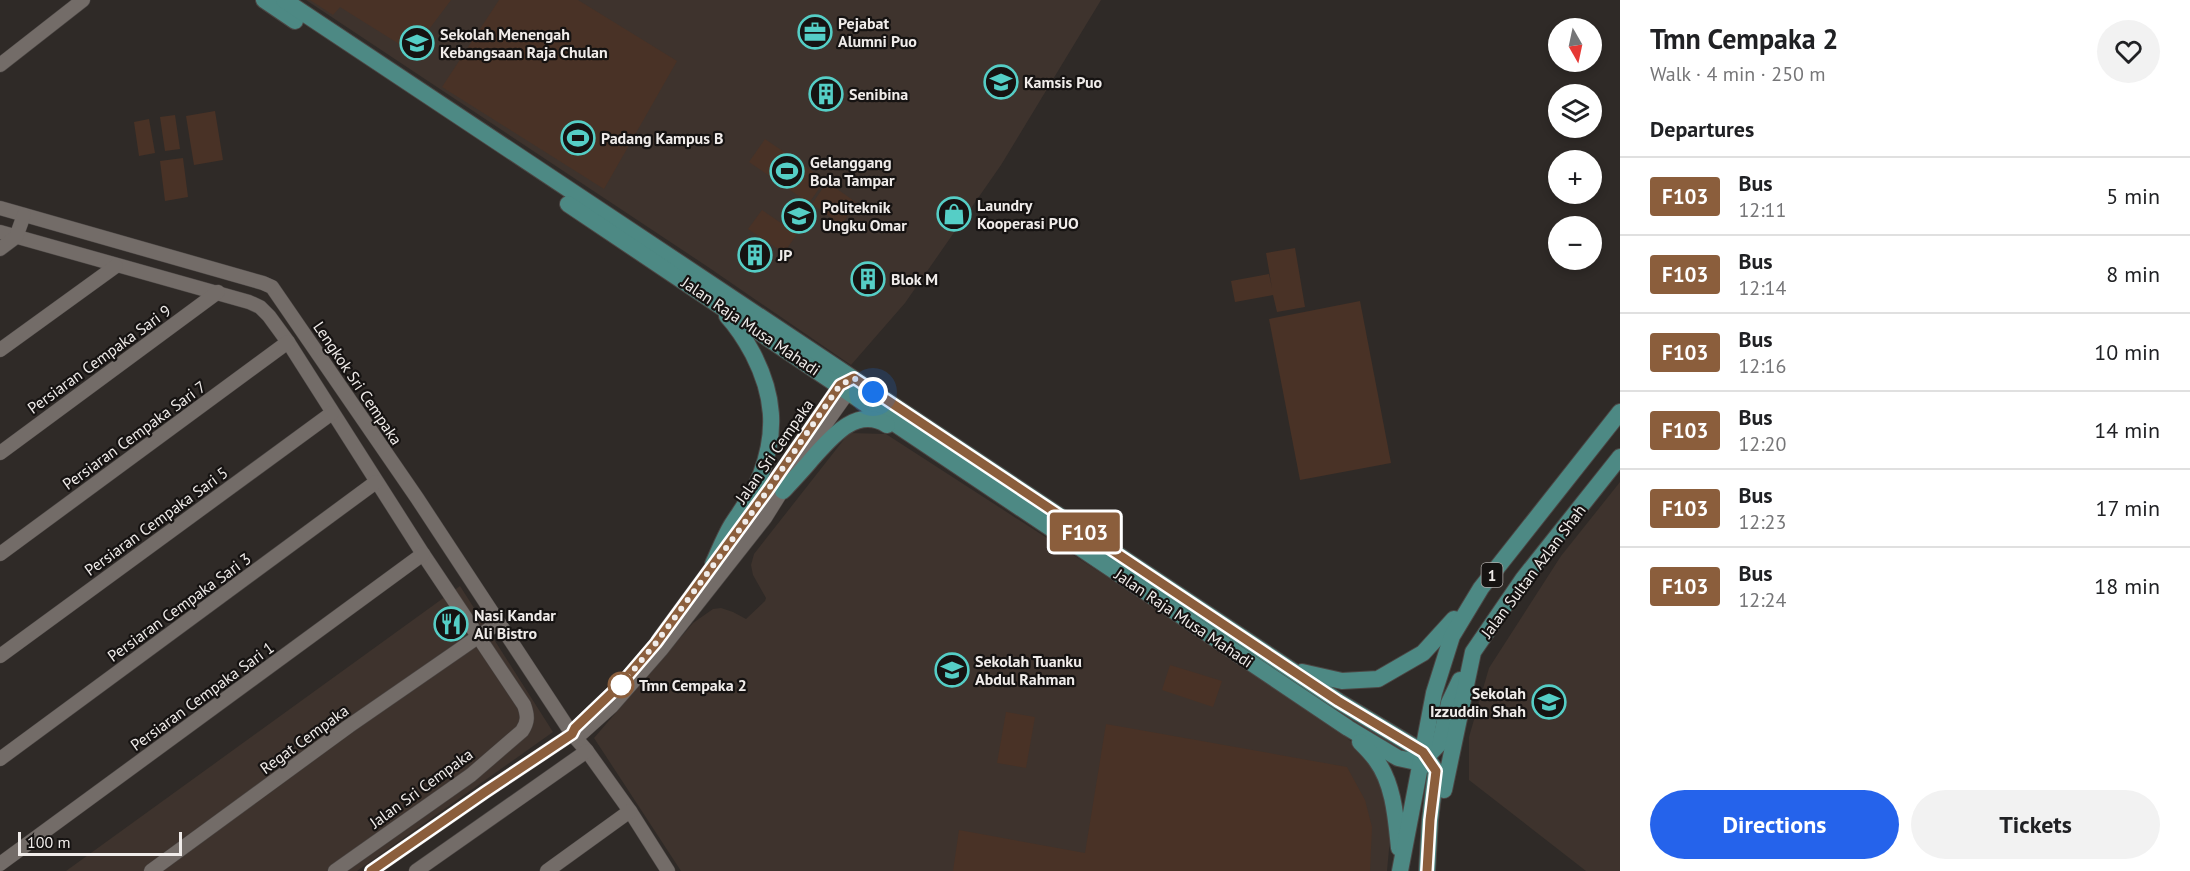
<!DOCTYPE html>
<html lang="en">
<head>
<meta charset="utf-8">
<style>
	:root { --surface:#fff; --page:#f2f2f2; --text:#202124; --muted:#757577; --line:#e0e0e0; --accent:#2563eb }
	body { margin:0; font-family:"PT Sans",sans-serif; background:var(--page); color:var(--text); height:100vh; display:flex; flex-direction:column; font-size:22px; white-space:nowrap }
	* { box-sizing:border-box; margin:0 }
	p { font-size:20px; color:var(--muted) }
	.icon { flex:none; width:33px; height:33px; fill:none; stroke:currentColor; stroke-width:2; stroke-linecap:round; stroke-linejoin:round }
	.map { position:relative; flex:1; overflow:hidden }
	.side { display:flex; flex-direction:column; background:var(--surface); width:570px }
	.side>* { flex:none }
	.badge { padding:0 12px; border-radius:4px; font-size:21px; line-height:39px }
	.needle { width:39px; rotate:171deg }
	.controls { position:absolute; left:1548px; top:18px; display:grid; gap:12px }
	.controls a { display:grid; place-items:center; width:54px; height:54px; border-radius:50%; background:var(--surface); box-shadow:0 3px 9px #0003; font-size:30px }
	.scale { position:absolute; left:18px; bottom:15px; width:164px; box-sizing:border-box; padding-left:6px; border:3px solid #f0ecea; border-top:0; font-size:16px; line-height:21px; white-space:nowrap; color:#f0ecea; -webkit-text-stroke:4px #161312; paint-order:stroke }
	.you { position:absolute; width:30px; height:30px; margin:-15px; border:4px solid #fff; border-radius:50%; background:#1a73e8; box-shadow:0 0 0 9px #1a73e833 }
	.map>.badge { position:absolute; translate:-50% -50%; box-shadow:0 0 0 3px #fff }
	h2 { padding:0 30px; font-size:22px; line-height:54px }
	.round { display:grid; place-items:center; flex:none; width:63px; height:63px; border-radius:32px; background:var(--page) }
	.head { display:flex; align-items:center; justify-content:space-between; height:102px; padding:0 30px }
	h1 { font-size:28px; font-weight:800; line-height:45px }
	.primary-button { display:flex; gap:12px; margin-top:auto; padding:12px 30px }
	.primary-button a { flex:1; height:69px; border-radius:36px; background:var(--accent); color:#fff; font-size:24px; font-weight:800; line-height:69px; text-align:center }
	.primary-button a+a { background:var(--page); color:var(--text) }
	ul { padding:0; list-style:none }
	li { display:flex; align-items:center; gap:18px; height:78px; padding:0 30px; border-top:2px solid var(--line) }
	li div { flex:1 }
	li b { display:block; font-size:22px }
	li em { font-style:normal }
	li .badge { min-width:66px; font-weight:700; text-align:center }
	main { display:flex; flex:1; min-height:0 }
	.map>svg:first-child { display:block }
	.built { fill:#3e332d }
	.green { fill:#493226 }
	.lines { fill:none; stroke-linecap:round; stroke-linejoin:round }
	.minor-casing { stroke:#4b4644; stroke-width:15 }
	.major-casing { stroke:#4b4644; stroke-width:18 }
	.minor { stroke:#736c68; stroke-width:14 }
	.major { stroke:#4d8984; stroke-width:16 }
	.line-casing { stroke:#fff; stroke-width:14 }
	.line { stroke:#8b5e3c; stroke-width:9 }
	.walk { stroke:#f0ecea; stroke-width:6; stroke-dasharray:0 10.8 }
	.stop-dot { fill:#fff; stroke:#8b5e3c; stroke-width:3 }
	.labels { text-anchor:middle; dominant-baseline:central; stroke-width:4.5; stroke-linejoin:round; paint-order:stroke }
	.shield { fill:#161312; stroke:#afaba9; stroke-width:1.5 }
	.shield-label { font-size:15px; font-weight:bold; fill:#f0ecea }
	.poi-label { font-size:16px; font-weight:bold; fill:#f0ecea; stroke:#161312; text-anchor:start }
	.street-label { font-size:16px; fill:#f0ecea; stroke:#161312 }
	.stop-label { font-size:16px; font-weight:bold; fill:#f0ecea; stroke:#161312; text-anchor:start }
</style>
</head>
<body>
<main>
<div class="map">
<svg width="1620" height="871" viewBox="0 0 1620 871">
	<rect width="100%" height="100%" fill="#2f2a27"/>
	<g class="built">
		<polygon points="306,0 1101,0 1001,165 905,303 851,365 708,267"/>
		<polygon points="849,433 886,434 1322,716 1363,752 1376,772 1386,796 1391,828 1387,871 681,871 594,738 693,623 713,609 721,608 733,612 746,619 765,601 766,598 753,575 751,565 754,554"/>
		<polygon points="1620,482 1620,871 1586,871 1469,780 1469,737 1489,668 1561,556"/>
		<polygon points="460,586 553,732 357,871 66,871"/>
	</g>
	<g class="green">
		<polygon points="310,0 451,0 412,52 340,7 333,15"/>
		<polygon points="499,0 578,0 677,61 604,189 442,87"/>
		<polygon points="215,111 223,160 194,165 186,116"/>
		<polygon points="175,115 180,149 165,151 160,117"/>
		<polygon points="149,119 155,153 139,156 134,122"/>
		<polygon points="765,139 825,180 809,203 749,162"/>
		<polygon points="183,158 188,197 165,201 160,161"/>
		<polygon points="827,182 857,203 841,225 812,204"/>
		<polygon points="762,210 797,234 784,253 748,229"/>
		<polygon points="1295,248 1305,307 1277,312 1273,295 1235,302 1231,281 1269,274 1272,288 1266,253"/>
		<polygon points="1360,301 1391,463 1300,480 1269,319"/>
		<polygon points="1170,665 1222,681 1213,707 1162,690"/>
		<polygon points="1006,712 1035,717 1026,768 997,763"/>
		<polygon points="1106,724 1347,767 1365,800 1372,827 1370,871 953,871 959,830 1085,853"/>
	</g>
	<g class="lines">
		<g class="minor-casing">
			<g id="minor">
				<polyline points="0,65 83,0"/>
				<polyline points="0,208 263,283 272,287 417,498 572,734 587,751 630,811 668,871"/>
				<path d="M 0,232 L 249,302 L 260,307 L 269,316 L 288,342 L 423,554 L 524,705 C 528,716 528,722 522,731 L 471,775 L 335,871"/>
				<polyline points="0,249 16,237 24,215"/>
				<polyline points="0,350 116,266"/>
				<polyline points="0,453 218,292"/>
				<polyline points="0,554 288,342"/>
				<polyline points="658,640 768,490 840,385 848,381"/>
				<polyline points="0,656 332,413"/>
				<polyline points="0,759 376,482"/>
				<polyline points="0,864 423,554"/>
				<polyline points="151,871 349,726 498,623"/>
				<polyline points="371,871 485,792 572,734 582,733 612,706 661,650 765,518 812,443 849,391 852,383"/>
				<polyline points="416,871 587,751"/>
				<polyline points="547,871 630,811"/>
			</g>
		</g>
		<g class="major-casing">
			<g id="major">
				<polyline points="264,0 295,21"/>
				<polyline points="284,0 1338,701 1423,752 1436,771 1430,820 1427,871"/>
				<polyline points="568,204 1348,728 1398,758 1421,763"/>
				<path d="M 783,491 C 792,481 802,471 811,460 C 830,439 856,405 887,425"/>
				<path d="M 713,564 C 719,551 724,538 731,526 C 742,509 754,493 761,474 C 777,431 774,395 753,354 C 746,341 738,328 727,316"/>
				<polyline points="1302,672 1342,681 1378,679 1423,653 1454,619"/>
				<path d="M 1360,742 C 1366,748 1372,754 1376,760 C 1394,784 1396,820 1399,848"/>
				<polyline points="1421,763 1440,743 1449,703 1460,680"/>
				<polyline points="1444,790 1473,652 1523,579 1620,457"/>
				<polyline points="1400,871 1434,693 1452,636 1481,588 1620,412"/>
			</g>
		</g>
		<use href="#minor" class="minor"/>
		<use href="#major" class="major"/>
	</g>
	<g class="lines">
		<g class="line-casing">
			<polyline id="line" points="371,871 485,792 572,734 575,728 620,685 656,643 768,490 840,385 854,378 1338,701 1423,752 1436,771 1430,820 1427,871"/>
		</g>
		<use href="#line" class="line"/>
		<polyline class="walk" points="621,685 656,643 754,510 840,385 854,378 873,392"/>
	</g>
	<defs>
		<g id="office-ring" transform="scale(1.725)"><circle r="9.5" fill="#161312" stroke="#55cec6" stroke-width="1.5"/><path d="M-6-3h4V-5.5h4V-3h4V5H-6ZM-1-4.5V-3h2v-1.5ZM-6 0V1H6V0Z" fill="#55cec6"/></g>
		<g id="school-ring" transform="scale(1.725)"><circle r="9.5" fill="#161312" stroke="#55cec6" stroke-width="1.5"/><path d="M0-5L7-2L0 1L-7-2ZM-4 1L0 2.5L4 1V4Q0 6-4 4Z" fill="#55cec6"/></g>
		<g id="university-ring" transform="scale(1.725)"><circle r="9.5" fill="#161312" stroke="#55cec6" stroke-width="1.5"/><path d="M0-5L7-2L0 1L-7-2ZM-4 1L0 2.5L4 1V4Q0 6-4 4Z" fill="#55cec6"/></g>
		<g id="building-ring" transform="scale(1.725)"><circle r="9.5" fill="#161312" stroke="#55cec6" stroke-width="1.5"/><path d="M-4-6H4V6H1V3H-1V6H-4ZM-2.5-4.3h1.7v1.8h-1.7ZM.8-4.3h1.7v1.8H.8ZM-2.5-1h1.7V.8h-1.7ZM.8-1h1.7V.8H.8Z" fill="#55cec6"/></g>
		<g id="stadium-ring" transform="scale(1.725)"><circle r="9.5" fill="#161312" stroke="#55cec6" stroke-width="1.5"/><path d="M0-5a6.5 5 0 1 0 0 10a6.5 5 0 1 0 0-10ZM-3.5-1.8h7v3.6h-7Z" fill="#55cec6"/></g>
		<g id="shop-ring" transform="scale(1.725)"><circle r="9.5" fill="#161312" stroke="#55cec6" stroke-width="1.5"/><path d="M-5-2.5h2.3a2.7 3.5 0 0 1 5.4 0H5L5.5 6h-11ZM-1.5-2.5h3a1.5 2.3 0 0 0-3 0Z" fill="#55cec6"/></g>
		<g id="restaurant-ring" transform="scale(1.725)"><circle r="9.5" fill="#161312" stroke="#55cec6" stroke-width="1.5"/><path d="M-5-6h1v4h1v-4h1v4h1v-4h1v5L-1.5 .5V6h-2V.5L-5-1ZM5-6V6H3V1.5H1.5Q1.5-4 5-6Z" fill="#55cec6"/></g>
	</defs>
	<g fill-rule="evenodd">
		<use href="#office-ring" x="815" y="32"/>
		<use href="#school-ring" x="417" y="43"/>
		<use href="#university-ring" x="1001" y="82"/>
		<use href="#building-ring" x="826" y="94"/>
		<use href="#stadium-ring" x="578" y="138"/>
		<use href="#stadium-ring" x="787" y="171"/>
		<use href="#shop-ring" x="954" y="214"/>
		<use href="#university-ring" x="799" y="216"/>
		<use href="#building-ring" x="755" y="255"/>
		<use href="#building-ring" x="868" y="279"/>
		<use href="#restaurant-ring" x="451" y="624"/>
		<use href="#school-ring" x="952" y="670"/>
		<use href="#school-ring" x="1549" y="702"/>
	</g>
	<circle class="stop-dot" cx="621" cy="685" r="12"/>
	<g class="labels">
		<rect class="shield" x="1481.5" y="563" width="21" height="24" rx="4.5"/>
		<g class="shield-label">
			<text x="1492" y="575">1</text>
		</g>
		<g class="poi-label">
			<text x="838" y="23">Pejabat<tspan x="838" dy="18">Alumni Puo</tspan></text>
			<text x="440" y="34">Sekolah Menengah<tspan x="440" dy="18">Kebangsaan Raja Chulan</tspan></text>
			<text x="1024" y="82">Kamsis Puo</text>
			<text x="849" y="94">Senibina</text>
			<text x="601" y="138">Padang Kampus B</text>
			<text x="810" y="162">Gelanggang<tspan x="810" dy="18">Bola Tampar</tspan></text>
			<text x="977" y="205">Laundry<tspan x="977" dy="18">Kooperasi PUO</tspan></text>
			<text x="822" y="207">Politeknik<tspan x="822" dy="18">Ungku Omar</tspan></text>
			<text x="778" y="255">JP</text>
			<text x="891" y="279">Blok M</text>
			<text x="474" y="615">Nasi Kandar<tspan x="474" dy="18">Ali Bistro</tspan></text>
			<text x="975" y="661">Sekolah Tuanku<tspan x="975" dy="18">Abdul Rahman</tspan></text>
			<text x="1526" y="693" text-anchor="end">Sekolah<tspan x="1526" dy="18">Izzuddin Shah</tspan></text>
		</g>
		<g class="street-label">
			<text transform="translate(751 326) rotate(34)">Jalan Raja Musa Mahadi</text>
			<text transform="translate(99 359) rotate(-36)">Persiaran Cempaka Sari 9</text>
			<text transform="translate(358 383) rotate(56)">Lengkok Sri Cempaka</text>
			<text transform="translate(134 435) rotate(-36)">Persiaran Cempaka Sari 7</text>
			<text transform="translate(774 451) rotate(-55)">Jalan Sri Cempaka</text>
			<text transform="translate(156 521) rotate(-36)">Persiaran Cempaka Sari 5</text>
			<text transform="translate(1533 571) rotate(-53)">Jalan Sultan Azlan Shah</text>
			<text transform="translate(179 607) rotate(-36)">Persiaran Cempaka Sari 3</text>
			<text transform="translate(1184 618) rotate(34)">Jalan Raja Musa Mahadi</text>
			<text transform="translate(202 696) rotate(-36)">Persiaran Cempaka Sari 1</text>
			<text transform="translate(304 739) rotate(-36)">Regat Cempaka</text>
			<text transform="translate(421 788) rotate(-36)">Jalan Sri Cempaka</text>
		</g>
		<g class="stop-label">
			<text x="639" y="685">Tmn Cempaka 2</text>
		</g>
	</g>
</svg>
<div class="controls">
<a><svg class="needle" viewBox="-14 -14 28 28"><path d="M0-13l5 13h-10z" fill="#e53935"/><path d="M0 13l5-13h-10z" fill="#757577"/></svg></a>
<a><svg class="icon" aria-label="layers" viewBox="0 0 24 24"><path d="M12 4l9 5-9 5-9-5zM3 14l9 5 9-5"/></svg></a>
<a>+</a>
<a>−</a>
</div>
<div class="scale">100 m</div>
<div class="you" style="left:873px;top:392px"></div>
<b class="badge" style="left:1085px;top:532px;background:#8b5e3c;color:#fff">F103</b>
</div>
<section class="side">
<div class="head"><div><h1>Tmn Cempaka 2</h1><p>Walk · 4 min · 250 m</p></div><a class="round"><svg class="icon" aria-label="heart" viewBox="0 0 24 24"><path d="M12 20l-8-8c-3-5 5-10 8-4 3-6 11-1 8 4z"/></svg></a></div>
<h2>Departures</h2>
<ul>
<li><span class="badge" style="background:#8b5e3c;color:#fff">F103</span><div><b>Bus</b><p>12:11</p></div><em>5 min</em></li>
<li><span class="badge" style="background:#8b5e3c;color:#fff">F103</span><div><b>Bus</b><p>12:14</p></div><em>8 min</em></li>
<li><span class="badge" style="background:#8b5e3c;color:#fff">F103</span><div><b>Bus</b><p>12:16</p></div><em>10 min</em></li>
<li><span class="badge" style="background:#8b5e3c;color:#fff">F103</span><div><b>Bus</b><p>12:20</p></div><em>14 min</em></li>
<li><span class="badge" style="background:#8b5e3c;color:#fff">F103</span><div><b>Bus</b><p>12:23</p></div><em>17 min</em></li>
<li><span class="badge" style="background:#8b5e3c;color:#fff">F103</span><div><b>Bus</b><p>12:24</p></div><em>18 min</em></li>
</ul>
<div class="primary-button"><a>Directions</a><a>Tickets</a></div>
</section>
</main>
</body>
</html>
